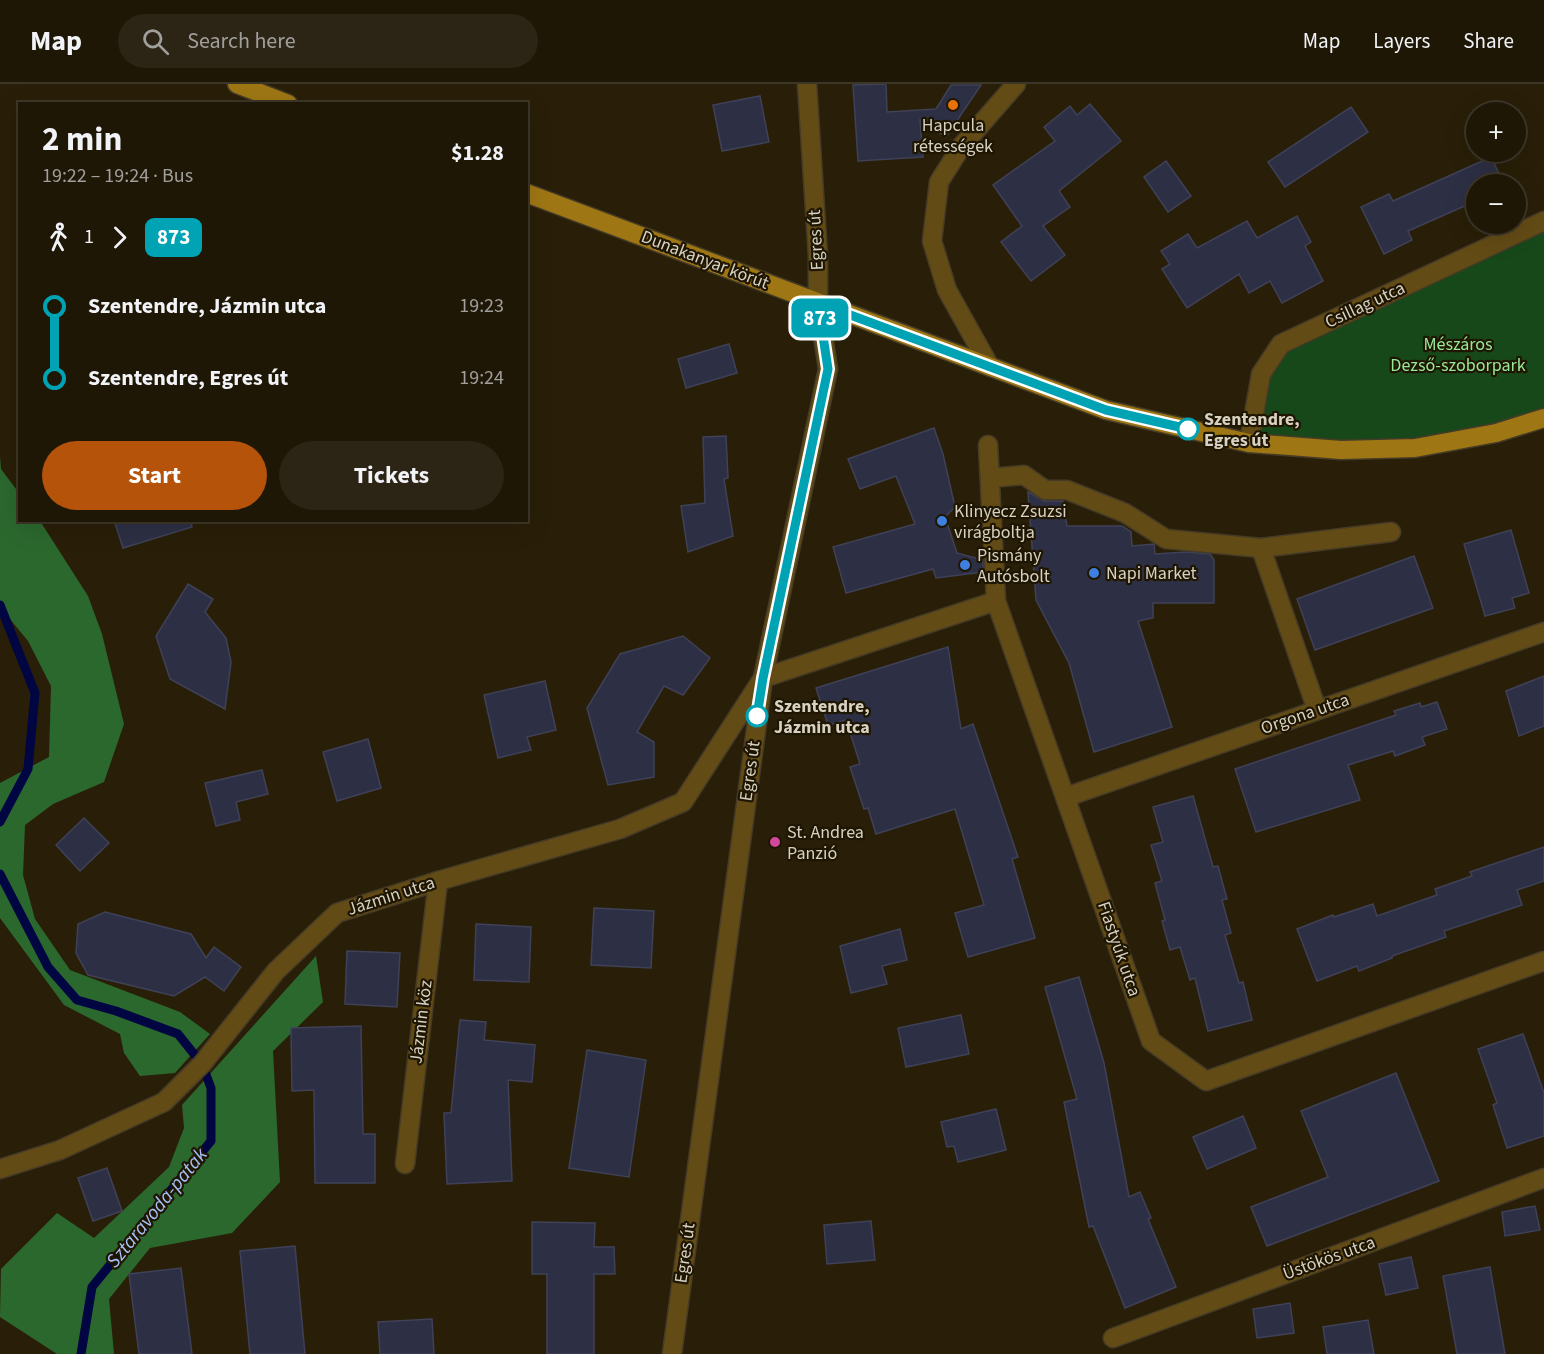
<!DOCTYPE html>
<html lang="en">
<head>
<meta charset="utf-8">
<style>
	:root { --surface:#1f1706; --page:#2c2414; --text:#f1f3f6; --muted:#a19f9b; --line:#3c3628; --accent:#b45309 }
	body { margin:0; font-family:"Source Sans 3",sans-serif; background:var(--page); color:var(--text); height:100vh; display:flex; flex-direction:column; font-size:22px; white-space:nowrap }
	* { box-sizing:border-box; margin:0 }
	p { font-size:20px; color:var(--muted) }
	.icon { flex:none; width:33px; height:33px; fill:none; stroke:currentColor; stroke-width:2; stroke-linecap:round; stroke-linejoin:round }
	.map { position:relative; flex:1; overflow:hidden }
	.side { position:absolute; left:18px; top:18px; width:510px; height:420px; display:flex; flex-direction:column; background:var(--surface); border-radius:0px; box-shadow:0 6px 24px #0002,0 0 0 2px var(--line) }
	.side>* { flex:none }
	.badge { padding:0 12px; border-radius:9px; font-size:21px; line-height:39px }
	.controls { position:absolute; left:1466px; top:18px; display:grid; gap:12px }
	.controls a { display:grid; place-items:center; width:60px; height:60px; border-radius:50%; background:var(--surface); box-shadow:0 6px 24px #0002,0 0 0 2px var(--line); font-size:30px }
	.map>.badge { position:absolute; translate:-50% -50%; box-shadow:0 0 0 3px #fff }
	.legs { display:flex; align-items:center; gap:9px; height:66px; padding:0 24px; font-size:20px }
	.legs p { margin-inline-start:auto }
	.head { display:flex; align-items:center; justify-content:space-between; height:102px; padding:0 24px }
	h1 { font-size:33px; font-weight:700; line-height:45px }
	.action { display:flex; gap:12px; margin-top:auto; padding:12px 24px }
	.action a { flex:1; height:69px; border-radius:36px; background:var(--accent); color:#fff; font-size:24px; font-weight:700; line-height:69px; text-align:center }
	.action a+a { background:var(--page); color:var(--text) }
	ul { padding:0 24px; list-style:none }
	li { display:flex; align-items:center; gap:21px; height:72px; font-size:22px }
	li i { display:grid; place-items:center; width:9px; height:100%; margin:0 8px; background:currentColor }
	li i::after { content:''; width:15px; height:15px; margin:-8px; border:4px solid; border-radius:50%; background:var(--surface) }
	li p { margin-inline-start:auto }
	li:first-child i { background:linear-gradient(#0000 50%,currentColor 0) }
	li:last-child i { background:linear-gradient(currentColor 50%,#0000 0) }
	header { display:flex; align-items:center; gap:36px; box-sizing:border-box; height:84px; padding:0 30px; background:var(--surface); border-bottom:2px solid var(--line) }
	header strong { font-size:28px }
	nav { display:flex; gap:33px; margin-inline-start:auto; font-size:21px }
	.search { width:420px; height:54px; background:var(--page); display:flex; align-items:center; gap:15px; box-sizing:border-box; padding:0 21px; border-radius:33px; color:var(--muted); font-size:22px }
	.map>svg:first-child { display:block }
	.green { fill:#17481a }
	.forest { fill:#2b682e }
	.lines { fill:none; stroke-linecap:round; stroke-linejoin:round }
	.stream { stroke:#010642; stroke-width:9 }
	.building { fill:#2d2f44; stroke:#3f4158; stroke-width:1.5 }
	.minor-casing { stroke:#453b26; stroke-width:21 }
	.major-casing { stroke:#453b26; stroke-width:21 }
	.minor { stroke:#634b15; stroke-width:18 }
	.major { stroke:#9e7614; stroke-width:18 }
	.line-1-casing { stroke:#fff; stroke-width:14 }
	.line-1 { stroke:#00a3b4; stroke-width:9 }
	.food-dot { fill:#e8710a; stroke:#1f1602; stroke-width:2 }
	.stop-1-dot { fill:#fff; stroke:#00a3b4; stroke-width:3 }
	.shop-dot { fill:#3f7fe0; stroke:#1f1602; stroke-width:2 }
	.hotel-dot { fill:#d1479c; stroke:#1f1602; stroke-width:2 }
	.labels { text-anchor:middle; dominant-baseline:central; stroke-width:4.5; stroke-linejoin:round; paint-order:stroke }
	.poi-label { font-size:18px; fill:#d7d1c3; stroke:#1f1602; text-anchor:start }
	.street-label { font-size:18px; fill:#d7d1c3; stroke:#1f1602 }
	.park-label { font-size:18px; fill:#96ea97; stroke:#1f1602 }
	.stop-label { font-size:18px; font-weight:bold; fill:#d7d1c3; stroke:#1f1602; text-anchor:start }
	.water-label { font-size:20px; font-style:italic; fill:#a7c1f9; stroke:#1f1602 }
</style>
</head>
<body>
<header>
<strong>Map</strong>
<div class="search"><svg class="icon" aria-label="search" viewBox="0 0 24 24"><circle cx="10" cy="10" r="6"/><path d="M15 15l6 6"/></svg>Search here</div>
<nav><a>Map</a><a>Layers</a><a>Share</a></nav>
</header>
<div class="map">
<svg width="1544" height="1270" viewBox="0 0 1544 1270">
	<rect width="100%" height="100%" fill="#291f08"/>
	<polygon class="green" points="1544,137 1544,334 1415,364 1249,359 1254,331 1281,260"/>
	<g class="forest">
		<polygon points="0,372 1,385 19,409 20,436 40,437 88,512 102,550 124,640 104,698 53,720 25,741 23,791 35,835 70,886 180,928 210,950 175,989 140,992 124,969 120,950 64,921 0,834 0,699 49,673 51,602 28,557 0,523"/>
		<polygon points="316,872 323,918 273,967 280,1098 232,1149 150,1164 109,1215 114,1270 57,1270 0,1233 1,1185 57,1129 94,1154 169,1083 184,1044 182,1021"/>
	</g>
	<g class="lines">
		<g class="stream">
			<polyline points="0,521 35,609 28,685 0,738"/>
			<polyline points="0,790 48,883 77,916 116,927 178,950 202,980 211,1004 211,1057 92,1203 81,1270"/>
		</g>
	</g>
	<g class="building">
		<polygon points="886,0 887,28 936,25 951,1 981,1 946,53 920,36 923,73 858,77 853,1"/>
		<polygon points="760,12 769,58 722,67 713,21"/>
		<polygon points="1090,20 1121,57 1059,107 1070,123 1043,142 1065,171 1031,197 1001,158 1022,142 993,101 1055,57 1044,43 1070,22 1077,31"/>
		<polygon points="1351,23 1368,48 1285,103 1268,78"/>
		<polygon points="1491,73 1504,100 1476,100 1476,117 1408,147 1412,156 1384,170 1361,123 1389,110 1393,117"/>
		<polygon points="1166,77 1191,112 1168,128 1144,93"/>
		<polygon points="1297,132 1311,158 1305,162 1323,197 1282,219 1270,197 1249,209 1239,190 1187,224 1162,185 1170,180 1161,167 1188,150 1197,164 1247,137 1257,154"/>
		<polygon points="729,260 737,289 686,304 678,275"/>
		<polygon points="934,344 943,370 955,423 945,433 957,469 983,476 983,488 936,494 933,485 846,509 833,463 915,440 896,392 860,405 848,375"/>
		<polygon points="726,352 728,394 724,395 733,452 688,468 681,422 705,419 703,353"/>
		<polygon points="1028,408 1044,417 1063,417 1067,442 1122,442 1131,448 1132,462 1154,460 1155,470 1186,468 1210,470 1214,476 1214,519 1153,519 1153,534 1138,537 1172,643 1094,668 1069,579 1036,516"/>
		<polygon points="114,436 191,436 192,443 123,464"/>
		<polygon points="1511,446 1529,509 1512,514 1515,524 1485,532 1464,460"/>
		<polygon points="1414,472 1433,524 1315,566 1297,515"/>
		<polygon points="188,500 213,515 205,528 226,554 231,578 225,625 170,595 156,552"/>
		<polygon points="683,552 710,574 683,611 664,602 637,648 654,658 654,693 608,701 587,624 620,570"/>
		<polygon points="948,563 961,645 973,640 1018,773 1012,775 1035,854 968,873 955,829 984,821 955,725 876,750 868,724 864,725 850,683 860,680 846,636 828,641 816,604"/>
		<polygon points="1544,592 1544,642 1519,652 1506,607"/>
		<polygon points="545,597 556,646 527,653 531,666 498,674 484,611"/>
		<polygon points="1437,618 1447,645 1422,653 1425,661 1395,672 1393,667 1348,681 1360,716 1256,748 1235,685 1396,631 1394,627 1420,619 1421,623"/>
		<polygon points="368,655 381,704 337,717 323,668"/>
		<polygon points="262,686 268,710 236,718 240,736 216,742 205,699"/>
		<polygon points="1193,712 1213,783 1218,782 1227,815 1222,816 1231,849 1225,851 1239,899 1243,898 1252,936 1208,947 1195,894 1190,896 1180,863 1170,866 1162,837 1165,836 1155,799 1162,797 1151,761 1163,758 1153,723"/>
		<polygon points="84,734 109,759 80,787 56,761"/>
		<polygon points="1544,763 1544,797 1517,806 1522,821 1444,847 1446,853 1392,872 1392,874 1359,887 1357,882 1317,897 1297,845 1333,831 1334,833 1373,820 1377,832 1437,811 1435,805 1472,792 1470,788"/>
		<polygon points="594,824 654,827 651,884 591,881"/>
		<polygon points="105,828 191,850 206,874 214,863 241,883 224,907 205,893 174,912 88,891 76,869 78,840"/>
		<polygon points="476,840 531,843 529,898 474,896"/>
		<polygon points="900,845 907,876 882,882 887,900 851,909 840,862"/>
		<polygon points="347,867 400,869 397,923 345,920"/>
		<polygon points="1079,893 1104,979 1129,1113 1140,1108 1151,1134 1148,1135 1176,1203 1125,1224 1093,1142 1089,1143 1064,1018 1077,1015 1045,903"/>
		<polygon points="961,931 969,970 906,983 898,944"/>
		<polygon points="460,936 486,938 484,956 535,961 532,998 508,996 512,1097 447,1100 444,1029 451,1029"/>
		<polygon points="361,942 363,1050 375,1050 375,1099 315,1099 314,1006 292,1007 291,944"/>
		<polygon points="1523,950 1544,1009 1544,1052 1507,1064 1493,1021 1497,1019 1478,965"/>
		<polygon points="587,966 646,976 629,1093 569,1084"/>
		<polygon points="1396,989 1439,1097 1267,1162 1251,1123 1328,1093 1301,1027"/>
		<polygon points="996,1025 1006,1066 958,1078 954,1062 947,1063 941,1038"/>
		<polygon points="1243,1032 1256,1064 1207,1085 1193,1053"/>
		<polygon points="107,1084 122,1127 93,1137 78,1094"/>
		<polygon points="1535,1122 1540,1146 1505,1152 1502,1128"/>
		<polygon points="871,1137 875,1176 827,1180 824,1141"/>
		<polygon points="532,1138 595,1139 594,1163 614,1163 615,1190 594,1190 594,1270 547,1270 547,1190 532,1190"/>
		<polygon points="295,1162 305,1270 250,1270 240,1167"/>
		<polygon points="1411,1173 1418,1204 1386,1211 1379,1180"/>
		<polygon points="1490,1183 1505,1270 1457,1270 1443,1192"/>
		<polygon points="181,1184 192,1270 139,1270 129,1190"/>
		<polygon points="1290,1219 1294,1249 1257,1254 1253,1225"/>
		<polygon points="432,1235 434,1270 380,1270 378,1238"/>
		<polygon points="1368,1236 1374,1270 1327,1270 1323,1243"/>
	</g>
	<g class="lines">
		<g class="minor-casing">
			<g id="minor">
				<polyline points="990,283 947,206 932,157 939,98 961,63 1016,0"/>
				<polyline points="1249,359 1261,290 1281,260 1544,137"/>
				<polyline points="988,361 996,517 1151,957 1206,997 1544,877"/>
				<polyline points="990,394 1024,391 1045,406 1067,406 1125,429 1166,455 1261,464 1391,448"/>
				<polyline points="1261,464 1317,626"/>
				<polyline points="1066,713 1544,548"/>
				<polyline points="405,1080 438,797"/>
				<polyline points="0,1085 60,1066 164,1018 202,980 276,887 337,829 438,797 620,745 683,718 763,594 996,517"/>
				<polyline points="1113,1254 1544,1094"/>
				<polyline points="672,1270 763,594 828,285 818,219 818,172 807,0"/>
			</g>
		</g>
		<g class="major-casing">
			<g id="major">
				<polyline points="237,0 288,20"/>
				<polyline points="526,109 1106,326 1249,359 1341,366 1415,364 1496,349 1544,334"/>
			</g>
		</g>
		<use href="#minor" class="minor"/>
		<use href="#major" class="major"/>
	</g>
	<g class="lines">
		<g class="line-1-casing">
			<polyline id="line-1" points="757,632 763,594 828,285 818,219 1106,326 1188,345"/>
		</g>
		<use href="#line-1" class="line-1"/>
	</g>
	<circle class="food-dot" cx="953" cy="21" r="6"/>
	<g class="stop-1-dot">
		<circle cx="1188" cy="345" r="10"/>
		<circle cx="757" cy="632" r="10"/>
	</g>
	<g class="shop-dot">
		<circle cx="942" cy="437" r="6"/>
		<circle cx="965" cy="481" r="6"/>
		<circle cx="1094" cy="489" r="6"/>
	</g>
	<circle class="hotel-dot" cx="775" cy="758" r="6"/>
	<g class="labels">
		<g class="poi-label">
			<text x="953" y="41" text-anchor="middle">Hapcula<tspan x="953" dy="21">rétességek</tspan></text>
			<text x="954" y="427">Klinyecz Zsuzsi<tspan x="954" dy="21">virágboltja</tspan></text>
			<text x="977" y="471">Pismány<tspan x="977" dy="21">Autósbolt</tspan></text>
			<text x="1106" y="489">Napi Market</text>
			<text x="787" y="748">St. Andrea<tspan x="787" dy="21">Panzió</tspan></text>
		</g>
		<g class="street-label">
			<text transform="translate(816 156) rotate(-93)">Egres út</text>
			<text transform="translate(705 176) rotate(21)">Dunakanyar körút</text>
			<text transform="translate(1365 221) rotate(-25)">Csillag utca</text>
			<text transform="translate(1305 630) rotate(-19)">Orgona utca</text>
			<text transform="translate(750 687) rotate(-82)">Egres út</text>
			<text transform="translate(391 812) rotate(-18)">Jázmin utca</text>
			<text transform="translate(1119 865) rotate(71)">Fiastyúk utca</text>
			<text transform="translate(421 938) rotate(-83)">Jázmin köz</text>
			<text transform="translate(685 1169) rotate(-82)">Egres út</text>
			<text transform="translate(1329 1174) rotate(-20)">Üstökös utca</text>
		</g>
		<g class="park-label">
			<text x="1458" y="260">Mészáros<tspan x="1458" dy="21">Dezső-szoborpark</tspan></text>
		</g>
		<g class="stop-label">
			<text x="1204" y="335">Szentendre,<tspan x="1204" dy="21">Egres út</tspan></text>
			<text x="774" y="622">Szentendre,<tspan x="774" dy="21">Jázmin utca</tspan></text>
		</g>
		<g class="water-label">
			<text transform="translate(157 1124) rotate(-51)">Sztaravoda-patak</text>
		</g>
	</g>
</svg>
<div class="controls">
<a>+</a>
<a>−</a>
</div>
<b class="badge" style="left:820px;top:234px;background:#00a3b4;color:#fff">873</b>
<section class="side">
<div class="head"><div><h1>2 min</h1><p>19:22 – 19:24 · Bus</p></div><b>$1.28</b></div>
<div class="legs"><svg class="icon" aria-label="walk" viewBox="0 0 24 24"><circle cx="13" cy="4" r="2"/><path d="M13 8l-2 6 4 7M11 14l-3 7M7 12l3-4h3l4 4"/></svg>1<svg class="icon" aria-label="forward" viewBox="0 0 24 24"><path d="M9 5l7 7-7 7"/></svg><b class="badge" style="background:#00a3b4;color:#fff">873</b></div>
<ul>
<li><i style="color:#00a3b4"></i><b>Szentendre, Jázmin utca</b><p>19:23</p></li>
<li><i style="color:#00a3b4"></i><b>Szentendre, Egres út</b><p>19:24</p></li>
</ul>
<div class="action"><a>Start</a><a>Tickets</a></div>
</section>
</div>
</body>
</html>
